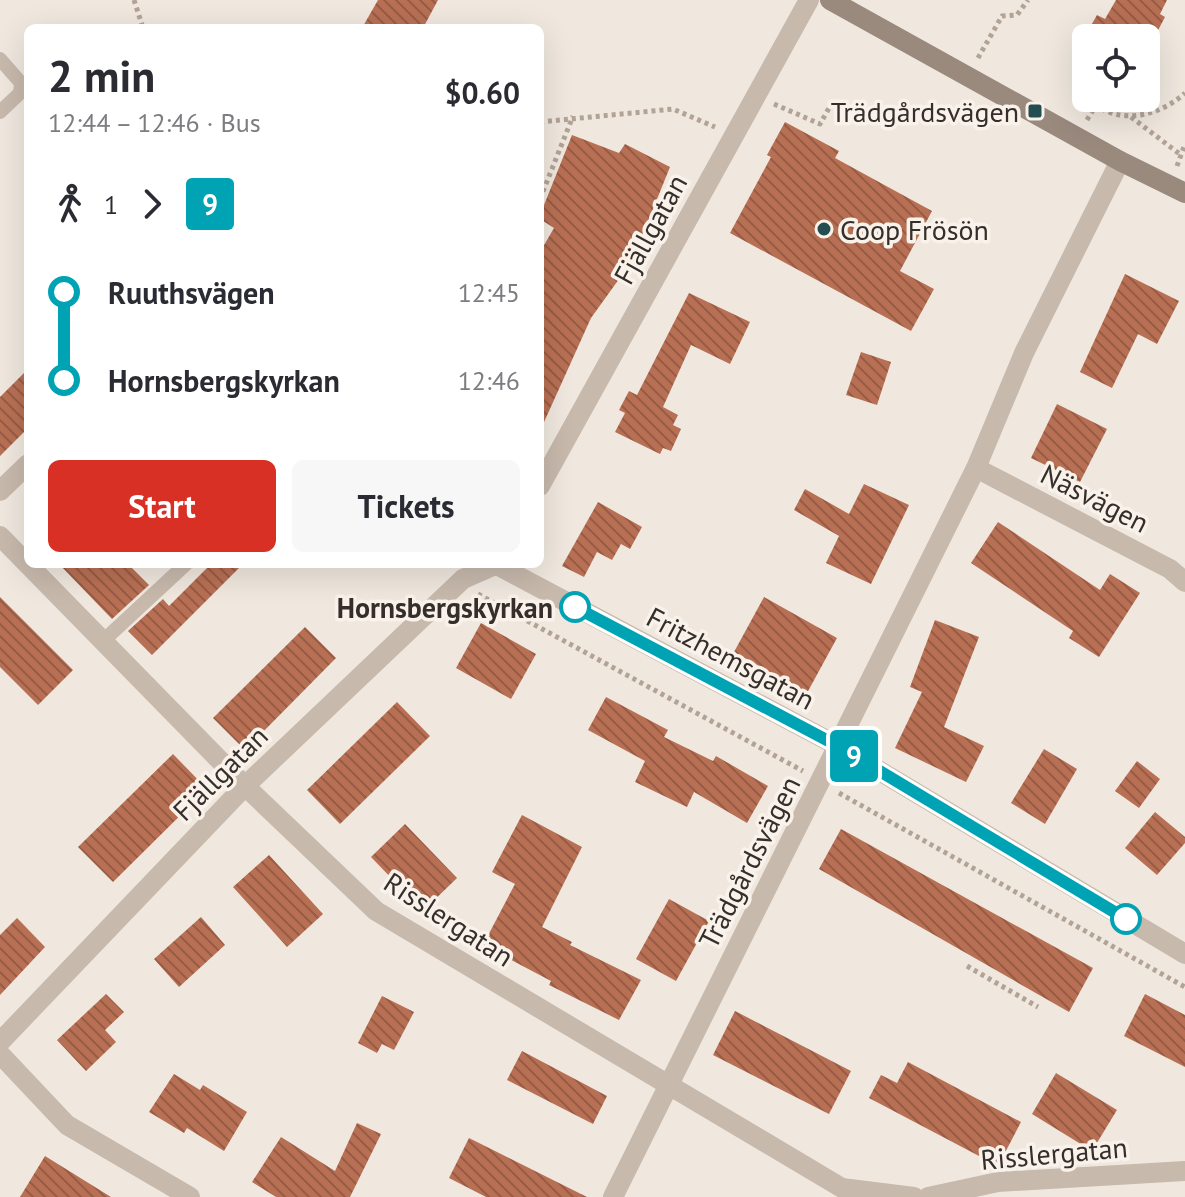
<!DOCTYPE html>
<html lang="en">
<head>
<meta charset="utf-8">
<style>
	:root { --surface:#fff; --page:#f7f7f7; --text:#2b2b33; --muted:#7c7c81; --accent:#d93025 }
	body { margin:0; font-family:"PT Sans",sans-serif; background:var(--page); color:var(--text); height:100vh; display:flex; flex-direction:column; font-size:30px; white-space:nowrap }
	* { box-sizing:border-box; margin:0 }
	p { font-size:26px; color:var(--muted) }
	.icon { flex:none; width:44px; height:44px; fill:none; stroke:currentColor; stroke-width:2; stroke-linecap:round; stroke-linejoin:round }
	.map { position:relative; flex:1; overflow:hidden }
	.details { position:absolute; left:24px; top:24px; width:520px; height:544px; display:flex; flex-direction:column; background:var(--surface); border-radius:12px; box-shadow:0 8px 32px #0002 }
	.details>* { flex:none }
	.badge { padding:0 16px; border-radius:6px; font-size:28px; line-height:52px }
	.fabs { position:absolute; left:1072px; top:24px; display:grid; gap:16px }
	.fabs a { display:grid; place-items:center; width:88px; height:88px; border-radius:12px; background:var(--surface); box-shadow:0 8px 32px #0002; font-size:40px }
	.map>.badge { position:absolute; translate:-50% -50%; box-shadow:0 0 0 4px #fff }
	.legs { display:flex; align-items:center; gap:12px; height:88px; padding:0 24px; font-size:26px }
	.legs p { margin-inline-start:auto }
	.overview { display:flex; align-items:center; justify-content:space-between; height:136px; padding:0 24px }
	h1 { font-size:44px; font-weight:800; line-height:60px }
	.cta { display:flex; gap:16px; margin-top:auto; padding:16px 24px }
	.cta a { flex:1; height:92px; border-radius:12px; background:var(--accent); color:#fff; font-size:32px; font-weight:800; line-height:92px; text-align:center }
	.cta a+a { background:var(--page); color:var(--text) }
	ul { padding:0 24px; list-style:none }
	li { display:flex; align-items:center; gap:28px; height:88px; font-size:30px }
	li i { display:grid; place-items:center; width:12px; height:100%; margin:0 10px; background:currentColor }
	li i::after { content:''; width:20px; height:20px; margin:-10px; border:6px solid; border-radius:50%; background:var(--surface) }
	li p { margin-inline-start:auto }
	li:first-child i { background:linear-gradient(#0000 50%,currentColor 0) }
	li:last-child i { background:linear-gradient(currentColor 50%,#0000 0) }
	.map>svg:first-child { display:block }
	.building { fill:url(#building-back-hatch) }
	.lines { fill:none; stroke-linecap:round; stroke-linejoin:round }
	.path { stroke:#b2a396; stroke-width:5; stroke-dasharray:4 4; stroke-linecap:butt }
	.lane { stroke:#c7b9ac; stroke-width:14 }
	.street { stroke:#c7b9ac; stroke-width:20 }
	.secondary { stroke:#9a897d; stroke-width:20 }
	.line-1-casing { stroke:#fff; stroke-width:18 }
	.line-1 { stroke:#00a3b4; stroke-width:12 }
	.poi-dot { fill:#244d52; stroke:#f8f2ea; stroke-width:3 }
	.stop-1-dot { fill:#fff; stroke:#00a3b4; stroke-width:4 }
	.labels { text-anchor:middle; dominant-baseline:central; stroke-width:7; stroke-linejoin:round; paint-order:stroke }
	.poi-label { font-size:28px; fill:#352e2a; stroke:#f8f2ea; text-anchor:end }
	.street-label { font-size:28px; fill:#352e2a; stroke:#f8f2ea }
	.stop-label { font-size:28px; font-weight:bold; fill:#352e2a; stroke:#f8f2ea; text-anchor:end }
</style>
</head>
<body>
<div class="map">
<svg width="1185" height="1197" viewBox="0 0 1185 1197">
	<defs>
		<pattern id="building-back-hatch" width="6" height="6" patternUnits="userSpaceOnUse" patternTransform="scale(2)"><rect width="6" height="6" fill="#b87054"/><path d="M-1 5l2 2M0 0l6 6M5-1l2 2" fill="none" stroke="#965c46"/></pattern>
	</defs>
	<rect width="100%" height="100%" fill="#f0e8df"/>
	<g class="building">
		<polygon points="378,0 438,0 423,28 362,28"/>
		<polygon points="1116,0 1167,0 1160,14 1165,17 1154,38 1084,38 1097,15 1105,19"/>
		<polygon points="785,122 839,151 835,158 932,211 900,271 934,289 911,331 730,233 771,157 767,155"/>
		<polygon points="572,135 619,153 625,144 670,167 632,261 591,318 540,431 540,252 554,228 540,219 540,215"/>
		<polygon points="1125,274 1179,301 1157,344 1138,334 1112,388 1080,372"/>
		<polygon points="689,293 750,322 730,364 691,345 663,407 678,415 673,425 681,429 671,451 663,448 660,454 615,432 625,413 619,410 629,391 637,395"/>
		<polygon points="861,352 891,362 877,405 846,395"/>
		<polygon points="28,369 28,428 0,456 0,397"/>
		<polygon points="1057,404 1107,429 1080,482 1031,458"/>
		<polygon points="864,484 909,505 871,584 826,563 839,536 794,510 805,489 849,514"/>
		<polygon points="598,502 642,527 630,549 621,544 612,560 597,552 584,577 562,566"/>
		<polygon points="998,522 1100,590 1110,574 1140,593 1099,657 1069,638 1073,631 971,563"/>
		<polygon points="59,564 128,564 149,585 112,619"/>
		<polygon points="211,564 243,564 152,655 128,631 163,599 169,606"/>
		<polygon points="0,597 73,670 38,705 0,667"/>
		<polygon points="764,597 837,638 807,693 734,652"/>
		<polygon points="935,620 979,637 944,727 984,746 966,782 895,748 922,692 910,687"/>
		<polygon points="481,623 536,654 511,699 456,668"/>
		<polygon points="305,627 336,658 245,750 213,718"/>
		<polygon points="606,697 668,730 664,737 713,761 716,756 768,786 747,823 694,792 687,807 635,782 645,761 588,730"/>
		<polygon points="397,702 430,736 340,824 307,790"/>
		<polygon points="1044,749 1077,769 1045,824 1011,803"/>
		<polygon points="173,754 207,789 113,882 78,847"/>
		<polygon points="1137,761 1160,779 1139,808 1115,791"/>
		<polygon points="1155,812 1185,837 1185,843 1157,875 1125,848"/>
		<polygon points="522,815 582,847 542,927 572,942 570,945 641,980 619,1020 549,985 551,981 483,945 515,884 492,872"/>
		<polygon points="405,824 457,878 423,911 371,857"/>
		<polygon points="841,829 1093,968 1069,1012 819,869"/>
		<polygon points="269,855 323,914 287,947 233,887"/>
		<polygon points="669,899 709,921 676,981 636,959"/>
		<polygon points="201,917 225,945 179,987 154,959"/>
		<polygon points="17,918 45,947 0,995 0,935"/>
		<polygon points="106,994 124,1012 105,1030 116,1042 86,1071 57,1040"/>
		<polygon points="1145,994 1185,1015 1185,1067 1124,1036"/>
		<polygon points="382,996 414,1012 394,1050 382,1044 377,1053 358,1043"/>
		<polygon points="735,1011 851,1071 829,1114 713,1055"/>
		<polygon points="522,1051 607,1096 593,1124 507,1080"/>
		<polygon points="908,1062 1021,1122 998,1166 869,1098 881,1075 897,1083"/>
		<polygon points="1056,1073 1117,1110 1092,1151 1032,1114"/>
		<polygon points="174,1074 200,1090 203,1085 247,1112 224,1151 187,1128 184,1133 149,1112"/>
		<polygon points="357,1123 381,1134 350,1197 276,1197 252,1182 281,1137 335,1171"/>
		<polygon points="469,1138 587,1197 486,1197 449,1178"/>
		<polygon points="45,1156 111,1197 20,1197"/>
	</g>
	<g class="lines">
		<g class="path">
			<polyline points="134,0 143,28"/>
			<polyline points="978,58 1002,16 1017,15 1028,0"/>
			<polyline points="774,104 820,124 834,99"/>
			<polyline points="1131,117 1181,155"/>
			<path d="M 1087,120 L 1096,105 C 1123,125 1161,115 1185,93"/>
			<polyline points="540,122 673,109 715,127"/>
			<polyline points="1177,166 1185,144"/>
			<polyline points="540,199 573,116"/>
			<polyline points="478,594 803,771"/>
			<polyline points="839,793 1185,987"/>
			<polyline points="967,966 1038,1007"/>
		</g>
		<g class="lane">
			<polyline points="0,59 21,83 20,93 0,112"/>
			<polyline points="103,641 186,564"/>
		</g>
		<g class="street">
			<polyline points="976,468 1170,569 1185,582"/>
			<polyline points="540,486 809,0"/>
			<polyline points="0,491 28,464"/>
			<polyline points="0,536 245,786 376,911 842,1188 914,1197"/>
			<polyline points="495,564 838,746 1185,954"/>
			<polyline points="0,1042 245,786 463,579 497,564"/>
			<polyline points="0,1054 67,1125 190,1197"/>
			<polyline points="613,1197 976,468 1024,353 1120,161"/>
			<polyline points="928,1197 998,1182 1185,1171"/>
		</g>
		<polyline class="secondary" points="830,0 1120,161 1185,193"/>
	</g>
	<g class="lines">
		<g class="line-1-casing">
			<polyline id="line-1" points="575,607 838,746 1126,919"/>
		</g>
		<use href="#line-1" class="line-1"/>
	</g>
	<g class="poi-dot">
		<rect x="1027" y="103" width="16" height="16" rx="4"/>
		<circle cx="824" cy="229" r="8"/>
	</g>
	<g class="stop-1-dot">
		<circle cx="575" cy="607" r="14"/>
		<circle cx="1126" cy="919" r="14"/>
	</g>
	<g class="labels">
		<g class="poi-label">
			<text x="1019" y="111">Trädgårdsvägen</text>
			<text x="840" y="229" text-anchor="start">Coop Frösön</text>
		</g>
		<g class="street-label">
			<text transform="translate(650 229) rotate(-61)">Fjällgatan</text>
			<text transform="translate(1095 498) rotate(27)">Näsvägen</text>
			<text transform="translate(731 658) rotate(28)">Fritzhemsgatan</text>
			<text transform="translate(220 773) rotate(-45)">Fjällgatan</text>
			<text transform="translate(749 862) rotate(-63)">Trädgårdsvägen</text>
			<text transform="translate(449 919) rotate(33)">Risslergatan</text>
			<text transform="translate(1054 1153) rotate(-5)">Risslergatan</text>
		</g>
		<g class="stop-label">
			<text x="553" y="607">Hornsbergskyrkan</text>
		</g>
	</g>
</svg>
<div class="fabs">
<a><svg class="icon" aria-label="locate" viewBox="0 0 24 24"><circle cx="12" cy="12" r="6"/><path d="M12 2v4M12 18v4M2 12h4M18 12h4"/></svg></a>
</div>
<b class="badge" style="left:854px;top:756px;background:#00a3b4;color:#fff">9</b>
<section class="details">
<div class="overview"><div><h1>2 min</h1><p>12:44 – 12:46 · Bus</p></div><b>$0.60</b></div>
<div class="legs"><svg class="icon" aria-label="walk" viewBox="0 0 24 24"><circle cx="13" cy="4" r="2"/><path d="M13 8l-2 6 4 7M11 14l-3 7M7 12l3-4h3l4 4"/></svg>1<svg class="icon" aria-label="forward" viewBox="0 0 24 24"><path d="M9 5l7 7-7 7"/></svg><b class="badge" style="background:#00a3b4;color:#fff">9</b></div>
<ul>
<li><i style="color:#00a3b4"></i><b>Ruuthsvägen</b><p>12:45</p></li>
<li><i style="color:#00a3b4"></i><b>Hornsbergskyrkan</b><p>12:46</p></li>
</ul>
<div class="cta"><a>Start</a><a>Tickets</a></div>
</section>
</div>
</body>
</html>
